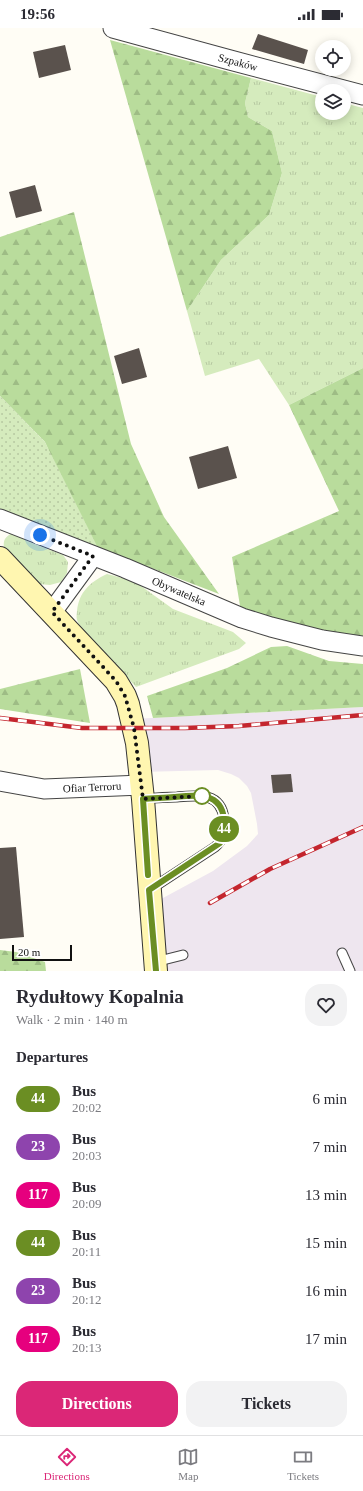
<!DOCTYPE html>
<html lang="en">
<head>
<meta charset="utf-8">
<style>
	:root { --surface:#fff; --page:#f2f2f3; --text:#2b2b33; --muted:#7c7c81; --line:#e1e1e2; --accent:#db2777 }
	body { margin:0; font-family:Georgia,serif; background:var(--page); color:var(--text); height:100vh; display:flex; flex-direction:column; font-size:15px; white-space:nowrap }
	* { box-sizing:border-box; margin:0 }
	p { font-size:13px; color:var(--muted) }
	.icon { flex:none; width:22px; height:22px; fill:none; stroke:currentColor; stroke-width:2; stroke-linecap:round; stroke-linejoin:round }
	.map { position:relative; height:943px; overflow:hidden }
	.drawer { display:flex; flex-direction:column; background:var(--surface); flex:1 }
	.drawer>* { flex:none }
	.badge { padding:0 8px; border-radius:13px; font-size:14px; line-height:26px }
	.fabs { position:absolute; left:315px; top:12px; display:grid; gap:8px }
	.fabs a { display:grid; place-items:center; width:36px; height:36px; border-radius:50%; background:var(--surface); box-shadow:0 2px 10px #0003; font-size:20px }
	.scale { position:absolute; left:12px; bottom:10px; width:60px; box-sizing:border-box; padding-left:4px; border:2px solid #111; border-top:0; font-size:11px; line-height:14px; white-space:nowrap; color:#111; -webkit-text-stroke:3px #fff; paint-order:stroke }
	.you { position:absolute; width:20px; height:20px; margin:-10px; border:3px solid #fff; border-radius:50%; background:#1a73e8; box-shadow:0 0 0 6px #1a73e833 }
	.map>.badge { position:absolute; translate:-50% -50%; box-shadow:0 0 0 2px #fff }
	h2 { padding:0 16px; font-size:15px; line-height:36px }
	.round { display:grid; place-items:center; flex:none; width:42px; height:42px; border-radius:16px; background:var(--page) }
	.headline { display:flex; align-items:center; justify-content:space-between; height:68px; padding:0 16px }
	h1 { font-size:19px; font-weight:700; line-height:30px }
	.primary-button { display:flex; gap:8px; margin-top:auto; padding:8px 16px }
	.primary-button a { flex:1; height:46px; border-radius:16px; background:var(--accent); color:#fff; font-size:16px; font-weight:700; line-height:46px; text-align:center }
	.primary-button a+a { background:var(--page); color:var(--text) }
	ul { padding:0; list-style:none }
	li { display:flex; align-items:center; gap:12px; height:48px; padding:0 16px }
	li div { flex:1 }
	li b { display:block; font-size:15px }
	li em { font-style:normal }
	li .badge { min-width:44px; font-weight:700; text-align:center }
	.status { display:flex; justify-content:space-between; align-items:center; height:28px; padding:0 20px; background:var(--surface); direction:ltr }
	.status svg { height:11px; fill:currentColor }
	.tabs { display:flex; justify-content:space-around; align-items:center; height:56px; border-top:1px solid var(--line); background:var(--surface); font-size:11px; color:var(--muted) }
	.tabs a { display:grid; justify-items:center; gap:2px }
	.tabs .selected { color:var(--accent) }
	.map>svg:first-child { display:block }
	.industrial { fill:#eee6ef }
	.grass { fill:url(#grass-tufts) }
	.forest { fill:url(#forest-firs) }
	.park { fill:url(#park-dots) }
	.building { fill:#5a524d }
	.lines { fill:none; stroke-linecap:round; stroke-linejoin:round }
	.lane-casing { stroke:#444; stroke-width:11 }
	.street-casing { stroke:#444; stroke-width:21 }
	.secondary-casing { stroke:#333; stroke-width:24 }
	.lane { stroke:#fff; stroke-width:9 }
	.street { stroke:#fff; stroke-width:19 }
	.secondary { stroke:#fff6b0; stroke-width:22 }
	.rail-casing { stroke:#c4262e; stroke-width:4.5 }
	.rail { stroke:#fff; stroke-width:3; stroke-dasharray:9; stroke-linecap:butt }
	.line-casing { stroke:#fff; stroke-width:9 }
	.line { stroke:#6b8e23; stroke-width:6 }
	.walk { stroke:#111; stroke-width:4; stroke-dasharray:0 7.2 }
	.stop-dot { fill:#fff; stroke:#6b8e23; stroke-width:2 }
	.labels { text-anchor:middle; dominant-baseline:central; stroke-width:4; stroke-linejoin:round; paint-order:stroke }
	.street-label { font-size:11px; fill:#111; stroke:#fff }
</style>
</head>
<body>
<div class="status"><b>19:56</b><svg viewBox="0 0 49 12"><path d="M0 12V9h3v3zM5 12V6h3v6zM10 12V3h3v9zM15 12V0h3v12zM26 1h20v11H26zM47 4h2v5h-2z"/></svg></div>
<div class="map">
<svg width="363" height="943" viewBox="0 0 363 943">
	<defs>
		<pattern id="grass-tufts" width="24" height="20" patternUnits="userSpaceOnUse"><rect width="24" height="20" fill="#d5ebbd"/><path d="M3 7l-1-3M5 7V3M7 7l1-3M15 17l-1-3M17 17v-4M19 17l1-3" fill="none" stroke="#b6c8a1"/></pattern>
		<pattern id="forest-firs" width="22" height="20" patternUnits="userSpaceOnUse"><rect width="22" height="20" fill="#b9dc9c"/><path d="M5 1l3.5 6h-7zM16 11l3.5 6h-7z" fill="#9ebc85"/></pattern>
		<pattern id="park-dots" width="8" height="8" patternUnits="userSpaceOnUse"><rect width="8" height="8" fill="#d5ebbd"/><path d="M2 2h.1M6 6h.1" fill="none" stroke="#b6c8a1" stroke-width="1.8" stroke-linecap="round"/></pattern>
	</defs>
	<rect width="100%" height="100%" fill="#fffdf5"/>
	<polygon class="industrial" points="363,679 363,943 156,943 150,877 213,843 247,818 258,806 257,796 251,765 247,758 239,750 231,746 218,742 140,744 132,691"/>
	<g class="grass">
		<polygon points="251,50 322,69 322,85 344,85 344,75 363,80 363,340 289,377 259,331 205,348 187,283 221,232 269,187 282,145 272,103 248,89 245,75"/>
		<path d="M 12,505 L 29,514 L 63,527 L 68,534 L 67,545 L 61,554 L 50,557 L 39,556 L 4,520 C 3,512 5,509 12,505 Z"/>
		<path d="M 107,546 L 134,553 L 173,581 L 233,604 L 246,615 L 239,621 L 136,659 C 125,646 81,605 77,592 C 76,589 77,585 77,583 C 79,564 90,554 107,546 Z"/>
	</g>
	<g class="forest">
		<polygon points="110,12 251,50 245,75 248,89 272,103 282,145 269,187 221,232 187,283"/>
		<polygon points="74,184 131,416 164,489 219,566 89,516 45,414 0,368 0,209"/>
		<polygon points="363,340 363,618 242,590 232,529 339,483 289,377"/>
		<polygon points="287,618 329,633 363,636 363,679 153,690 147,668 227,640 271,619"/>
		<polygon points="80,641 90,695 0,681 0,661"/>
		<polygon points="0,922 16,924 45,934 46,943 0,943"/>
	</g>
	<polygon class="park" points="0,368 45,414 99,522 0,481"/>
	<g class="building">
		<polygon points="258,6 308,22 304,36 252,21"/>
		<polygon points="65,17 71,42 39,50 33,24"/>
		<polygon points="35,157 42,183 16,190 9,164"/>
		<polygon points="139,320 147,349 122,356 114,328"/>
		<polygon points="228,418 237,450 198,461 189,429"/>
		<polygon points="291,746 293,764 273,765 271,747"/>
		<polygon points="16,819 24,909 0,911 0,820"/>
	</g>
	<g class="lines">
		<g class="lane-casing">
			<g id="lane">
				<path d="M 143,771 C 154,770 166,769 177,769 C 198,767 221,764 224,791 C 225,802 224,811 215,819 L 151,861"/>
				<polyline points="342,925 350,943"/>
				<polyline points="155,934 183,927"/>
			</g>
		</g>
		<g class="street-casing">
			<g id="street">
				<polyline points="113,0 230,32 363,67"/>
				<polyline points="0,491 125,540 242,590 271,599 322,612 363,618"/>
				<polyline points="52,584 93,528"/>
				<polyline points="0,753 44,761 142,757"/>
			</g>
		</g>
		<g class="secondary-casing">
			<polyline id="secondary" points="0,530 116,653 125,668 128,676 137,715 143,771 156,943"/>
		</g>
		<use href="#lane" class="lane"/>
		<use href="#street" class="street"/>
		<use href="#secondary" class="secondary"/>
		<g class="rail-casing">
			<g id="rail">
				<polyline points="0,690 82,700 185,700 239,698 363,687"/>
				<polyline points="210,875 270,841 363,799"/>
			</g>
		</g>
		<use href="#rail" class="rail"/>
	</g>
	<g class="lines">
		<g class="line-casing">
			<path id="line" d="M 148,847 L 143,771 C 153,770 164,770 174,769 C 195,767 221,763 224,791 C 225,800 224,807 220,815 L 149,862 L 156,943"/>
		</g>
		<use href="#line" class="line"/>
		<polyline class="walk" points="40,507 93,528 52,584 116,653 125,668 134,700 143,771 204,768 202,768"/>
	</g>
	<circle class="stop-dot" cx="202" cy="768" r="8"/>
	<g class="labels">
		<g class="street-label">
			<text transform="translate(238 34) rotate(15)">Szpaków</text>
			<text transform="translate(179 563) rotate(23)">Obywatelska</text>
			<text transform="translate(92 759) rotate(-3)">Ofiar Terroru</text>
		</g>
	</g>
</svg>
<div class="fabs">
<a><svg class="icon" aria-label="locate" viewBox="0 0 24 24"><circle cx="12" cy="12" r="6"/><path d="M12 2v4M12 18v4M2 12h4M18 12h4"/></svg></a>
<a><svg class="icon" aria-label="layers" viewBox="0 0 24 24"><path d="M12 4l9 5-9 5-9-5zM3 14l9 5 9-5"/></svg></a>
</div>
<div class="scale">20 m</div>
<div class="you" style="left:40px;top:507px"></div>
<b class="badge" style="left:224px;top:801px;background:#6b8e23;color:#fff">44</b>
</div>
<section class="drawer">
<div class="headline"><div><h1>Rydułtowy Kopalnia</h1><p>Walk · 2 min · 140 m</p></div><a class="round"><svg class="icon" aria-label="heart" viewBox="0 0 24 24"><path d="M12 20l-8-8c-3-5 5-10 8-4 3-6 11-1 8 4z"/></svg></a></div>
<h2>Departures</h2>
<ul>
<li><span class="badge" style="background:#6b8e23;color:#fff">44</span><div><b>Bus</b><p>20:02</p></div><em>6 min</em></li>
<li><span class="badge" style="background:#8e44ad;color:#fff">23</span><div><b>Bus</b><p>20:03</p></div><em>7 min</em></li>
<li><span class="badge" style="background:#e6007e;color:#fff">117</span><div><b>Bus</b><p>20:09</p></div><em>13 min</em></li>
<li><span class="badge" style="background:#6b8e23;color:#fff">44</span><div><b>Bus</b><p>20:11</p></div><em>15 min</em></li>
<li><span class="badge" style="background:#8e44ad;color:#fff">23</span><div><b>Bus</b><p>20:12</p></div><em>16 min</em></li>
<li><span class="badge" style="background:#e6007e;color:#fff">117</span><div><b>Bus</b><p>20:13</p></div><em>17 min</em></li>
</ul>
<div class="primary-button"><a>Directions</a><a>Tickets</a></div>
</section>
<nav class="tabs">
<a class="selected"><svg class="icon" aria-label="directions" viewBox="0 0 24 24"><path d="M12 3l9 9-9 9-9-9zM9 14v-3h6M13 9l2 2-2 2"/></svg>Directions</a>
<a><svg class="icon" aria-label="map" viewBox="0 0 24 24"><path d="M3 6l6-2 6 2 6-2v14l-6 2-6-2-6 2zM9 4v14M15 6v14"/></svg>Map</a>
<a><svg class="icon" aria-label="tickets" viewBox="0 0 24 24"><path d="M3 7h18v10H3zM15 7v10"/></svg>Tickets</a>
</nav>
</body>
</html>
